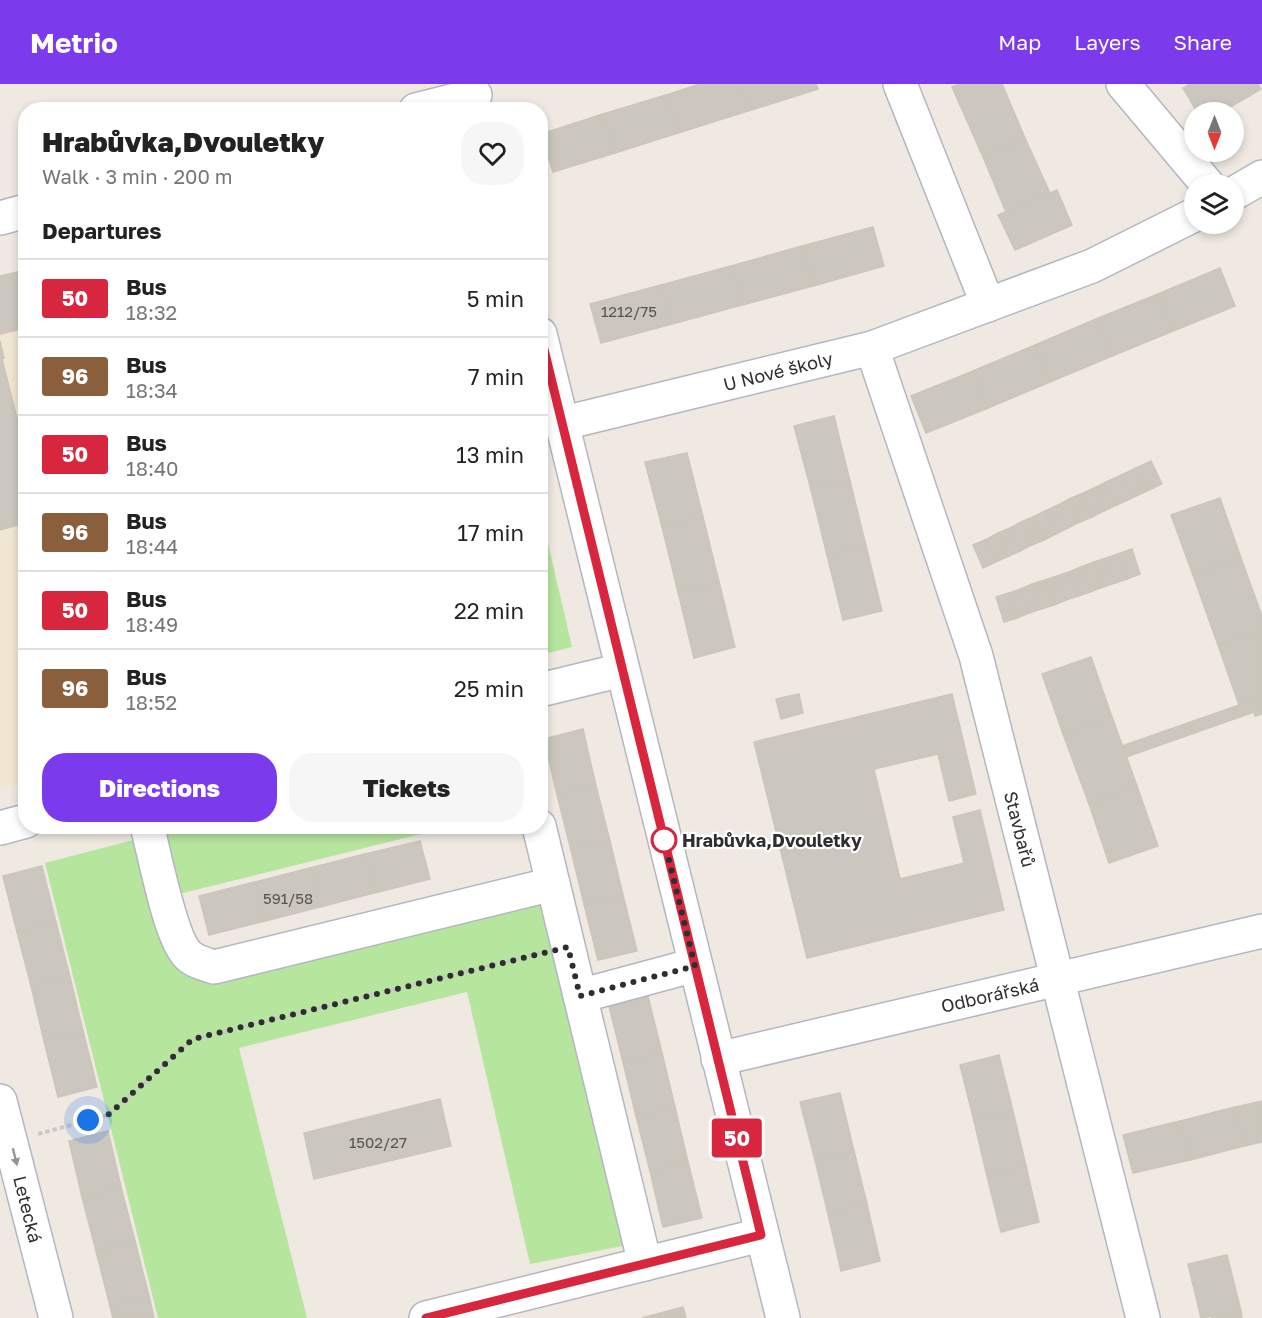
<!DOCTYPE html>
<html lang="en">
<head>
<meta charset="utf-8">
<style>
	:root { --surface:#fff; --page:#f6f6f6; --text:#222; --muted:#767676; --line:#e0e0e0; --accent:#7c3aed }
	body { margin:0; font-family:"Golos Text",sans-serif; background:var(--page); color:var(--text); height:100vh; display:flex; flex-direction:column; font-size:22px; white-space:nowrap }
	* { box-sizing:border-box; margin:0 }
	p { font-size:20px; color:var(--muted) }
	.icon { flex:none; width:33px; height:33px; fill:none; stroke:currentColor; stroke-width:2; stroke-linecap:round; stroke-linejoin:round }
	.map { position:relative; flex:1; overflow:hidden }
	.side { position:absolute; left:18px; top:18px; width:530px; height:732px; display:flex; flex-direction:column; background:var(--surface); border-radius:24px; box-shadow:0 3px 9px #0003 }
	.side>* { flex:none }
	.badge { padding:0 12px; border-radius:4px; font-size:21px; line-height:39px }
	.needle { width:39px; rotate:180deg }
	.controls { position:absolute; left:1184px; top:18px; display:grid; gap:12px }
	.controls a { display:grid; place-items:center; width:60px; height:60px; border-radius:50%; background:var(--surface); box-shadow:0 3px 9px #0003; font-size:30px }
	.you { position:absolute; width:30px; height:30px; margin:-15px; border:4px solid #fff; border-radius:50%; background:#1a73e8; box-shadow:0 0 0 9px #1a73e833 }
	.map>.badge { position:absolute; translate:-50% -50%; box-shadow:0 0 0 3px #fff }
	h2 { padding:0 24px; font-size:22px; line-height:54px }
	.round { display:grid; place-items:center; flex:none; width:63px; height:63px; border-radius:24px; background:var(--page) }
	.summary { display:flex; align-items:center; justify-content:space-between; height:102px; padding:0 24px }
	h1 { font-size:28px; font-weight:800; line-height:45px }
	.cta { display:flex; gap:12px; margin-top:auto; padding:12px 24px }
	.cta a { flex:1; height:69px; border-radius:24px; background:var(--accent); color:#fff; font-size:24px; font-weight:800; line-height:69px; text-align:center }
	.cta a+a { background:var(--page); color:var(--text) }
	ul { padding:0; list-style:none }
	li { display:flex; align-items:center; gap:18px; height:78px; padding:0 24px; border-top:2px solid var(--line) }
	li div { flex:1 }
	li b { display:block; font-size:22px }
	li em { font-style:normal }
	li .badge { min-width:66px; font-weight:700; text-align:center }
	header { display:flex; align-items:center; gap:36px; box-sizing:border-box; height:84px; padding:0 30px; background:var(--accent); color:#fff }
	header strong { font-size:28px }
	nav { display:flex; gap:33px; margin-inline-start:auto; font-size:21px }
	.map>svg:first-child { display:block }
	.education { fill:#f0e6d1 }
	.green { fill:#b6e59e }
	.building { fill:#cbc7bf; stroke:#cbc5ba; stroke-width:1.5 }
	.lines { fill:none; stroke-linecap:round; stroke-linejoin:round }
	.minor-casing { stroke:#b4b7c1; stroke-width:36 }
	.path { stroke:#c9c9c9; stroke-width:4; stroke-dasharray:4.5 3; stroke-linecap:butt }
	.minor { stroke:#fff; stroke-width:33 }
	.oneway { fill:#969696 }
	.line-casing { stroke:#fff; stroke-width:14 }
	.line { stroke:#d7263d; stroke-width:9 }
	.walk { stroke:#2e2e2e; stroke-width:6; stroke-dasharray:0 10.8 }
	.stop-dot { fill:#fff; stroke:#d7263d; stroke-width:3 }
	.labels { text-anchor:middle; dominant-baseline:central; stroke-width:4.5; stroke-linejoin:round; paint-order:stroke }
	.number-label { font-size:15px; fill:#555452 }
	.street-label { font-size:18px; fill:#2e2e2e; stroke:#fff }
	.stop-label { font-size:18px; font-weight:bold; fill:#2e2e2e; stroke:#fff; text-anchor:start }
</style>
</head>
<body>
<header>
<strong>Metrio</strong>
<nav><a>Map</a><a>Layers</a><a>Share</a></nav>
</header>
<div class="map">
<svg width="1262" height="1234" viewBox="0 0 1262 1234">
	<rect width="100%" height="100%" fill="#efe9e1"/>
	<polygon class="education" points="25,186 25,698 0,704 0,192"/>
	<g class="green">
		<polygon points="540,425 572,563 540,571"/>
		<polygon points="183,742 420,742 421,750 179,810 162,748"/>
		<polygon points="141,754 175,874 546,812 633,1160 530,1180 467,908 239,964 307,1234 158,1234 45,779"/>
	</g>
	<g class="building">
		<polygon points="700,0 740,0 748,27 678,49 666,11"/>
		<polygon points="740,0 816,0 818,5 748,27"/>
		<polygon points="960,0 1002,0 1025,54 983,73 952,3"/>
		<polygon points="1190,0 1258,0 1261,5 1222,28 1197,28 1183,4"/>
		<polygon points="666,11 678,49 615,69 603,30"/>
		<polygon points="603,30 615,69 553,88 541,50"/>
		<polygon points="1025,54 1050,109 1006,128 983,73"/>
		<polygon points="1057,106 1072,141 1015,166 998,131"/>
		<polygon points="873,143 884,182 813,202 802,162"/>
		<polygon points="802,162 813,202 742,221 731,182"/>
		<polygon points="731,182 742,221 672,240 661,201"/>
		<polygon points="1220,184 1235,222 1173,247 1158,210"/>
		<polygon points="26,186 26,244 0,250 0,192"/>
		<polygon points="661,201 672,240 601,259 590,220"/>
		<polygon points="1158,210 1173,247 1112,272 1096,235"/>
		<polygon points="1096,235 1112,272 1050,298 1035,261"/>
		<polygon points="0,257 4,274 2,275 26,370 26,439 0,446"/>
		<polygon points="1035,261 1050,298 988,324 973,287"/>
		<polygon points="973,287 988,324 926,349 911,312"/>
		<polygon points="834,332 850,397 811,406 794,342"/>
		<polygon points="687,369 703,433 662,443 645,378"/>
		<polygon points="1151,377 1162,400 1147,407 1136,384"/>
		<polygon points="1136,384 1147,407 1132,414 1121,391"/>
		<polygon points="1121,391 1132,414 1117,421 1106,398"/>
		<polygon points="850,397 866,462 827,471 811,406"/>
		<polygon points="1106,398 1117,421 1104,427 1094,404"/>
		<polygon points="1094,404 1104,427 1092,433 1081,410"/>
		<polygon points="1081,410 1092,433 1080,438 1069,415"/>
		<polygon points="1220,414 1241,474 1193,491 1171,431"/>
		<polygon points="1069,415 1080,438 1068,444 1058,421"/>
		<polygon points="1058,421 1068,444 1056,450 1045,427"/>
		<polygon points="1045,427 1056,450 1044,456 1033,433"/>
		<polygon points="703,433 719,498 678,508 662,443"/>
		<polygon points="1033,433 1044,456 1032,461 1021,438"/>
		<polygon points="1021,438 1032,461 1020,467 1010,444"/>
		<polygon points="1010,444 1020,467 1009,472 998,449"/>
		<polygon points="998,449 1009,472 996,478 985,456"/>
		<polygon points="985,456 996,478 983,484 973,461"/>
		<polygon points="866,462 882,527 843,536 827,471"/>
		<polygon points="1132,465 1140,490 1127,495 1118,470"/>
		<polygon points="1118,470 1127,495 1115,499 1106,474"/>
		<polygon points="1106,474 1115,499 1103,503 1094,478"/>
		<polygon points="1241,474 1262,532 1262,546 1218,561 1193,491"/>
		<polygon points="1094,478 1103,503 1090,508 1081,483"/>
		<polygon points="1081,483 1090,508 1078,512 1069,488"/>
		<polygon points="1069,488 1078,512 1066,516 1057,492"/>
		<polygon points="1057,492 1066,516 1054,521 1045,496"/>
		<polygon points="1045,496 1054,521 1041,525 1032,500"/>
		<polygon points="719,498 735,563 694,574 678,508"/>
		<polygon points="1032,500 1041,525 1029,529 1021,505"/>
		<polygon points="1021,505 1029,529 1017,534 1009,509"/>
		<polygon points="1009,509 1017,534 1004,538 996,513"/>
		<polygon points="1262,546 1262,613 1239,621 1218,561"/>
		<polygon points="1091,573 1112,633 1063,650 1042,590"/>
		<polygon points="799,610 803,629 781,635 776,615"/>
		<polygon points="952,610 976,710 949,717 938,670 874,685 900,795 964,779 953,733 980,726 1004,826 807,874 754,658"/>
		<polygon points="1262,613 1262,630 1255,632 1254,628 1126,673 1122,662"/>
		<polygon points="1112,633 1137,702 1089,720 1063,650"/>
		<polygon points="583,645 596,702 557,711 544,655"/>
		<polygon points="596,702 610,757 571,766 557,711"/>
		<polygon points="1137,702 1158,762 1109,779 1089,720"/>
		<polygon points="420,757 430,795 374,809 365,770"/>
		<polygon points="610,757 623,811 584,820 571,766"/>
		<polygon points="365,770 374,809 320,823 310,784"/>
		<polygon points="42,782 56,838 17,848 3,792"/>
		<polygon points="310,784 320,823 265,837 255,798"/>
		<polygon points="255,798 265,837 209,851 199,812"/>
		<polygon points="623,811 637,867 598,876 584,820"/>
		<polygon points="56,838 70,893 31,902 17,848"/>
		<polygon points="70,893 83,947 44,957 31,902"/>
		<polygon points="648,912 662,969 623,978 609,922"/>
		<polygon points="83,947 97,1003 58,1013 44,957"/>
		<polygon points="662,969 675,1023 636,1032 623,978"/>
		<polygon points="999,971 1013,1027 974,1037 960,981"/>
		<polygon points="840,1009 854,1067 815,1076 800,1018"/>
		<polygon points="440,1015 451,1062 314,1095 304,1049"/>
		<polygon points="1262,1017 1262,1058 1244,1062 1235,1023"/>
		<polygon points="675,1023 688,1078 650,1087 636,1032"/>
		<polygon points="1235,1023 1244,1062 1190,1076 1180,1037"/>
		<polygon points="1013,1027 1026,1082 987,1092 974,1037"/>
		<polygon points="1180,1037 1190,1076 1133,1089 1123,1051"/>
		<polygon points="108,1047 121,1103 82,1113 69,1057"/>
		<polygon points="854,1067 867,1120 828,1130 815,1076"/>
		<polygon points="688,1078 702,1134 663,1143 650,1087"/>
		<polygon points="1026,1082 1039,1138 1001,1148 987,1092"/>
		<polygon points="121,1103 135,1157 96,1167 82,1113"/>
		<polygon points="867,1120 880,1177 841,1187 828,1130"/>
		<polygon points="135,1157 149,1212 110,1222 96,1167"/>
		<polygon points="1227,1171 1241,1227 1201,1234 1188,1180"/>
		<polygon points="149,1212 154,1234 113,1234 110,1222"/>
		<polygon points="683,1223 686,1234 642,1234"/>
		<polygon points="1241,1227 1242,1234 1211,1234"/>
	</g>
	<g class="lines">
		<g class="minor-casing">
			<g id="minor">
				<polyline points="900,0 988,221"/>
				<polyline points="1123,0 1207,100"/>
				<polyline points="416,26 475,11"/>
				<polyline points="1233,110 1262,93"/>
				<polyline points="0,134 26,127"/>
				<polyline points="540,250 783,1234"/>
				<polyline points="872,264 976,572 1143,1234"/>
				<polyline points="564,339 872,264 1092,182 1194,131"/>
				<polyline points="540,606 622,586"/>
				<path d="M 147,742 C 155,771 170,854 188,871 C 195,878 205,880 214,883 L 553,800"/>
				<polyline points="539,742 645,1180"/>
				<polyline points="0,744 26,737"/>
				<polyline points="580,912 695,881"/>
				<polyline points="718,975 1262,847"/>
				<polyline points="0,1017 56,1234"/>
				<polyline points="426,1234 761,1151"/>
			</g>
		</g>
		<polyline class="path" points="38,1050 108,1031 193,955 541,869"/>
		<use href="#minor" class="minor"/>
	</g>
	<defs><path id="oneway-solid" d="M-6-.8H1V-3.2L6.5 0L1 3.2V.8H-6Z" transform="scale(1.5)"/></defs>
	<use class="oneway" href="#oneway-solid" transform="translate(15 1073) rotate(76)"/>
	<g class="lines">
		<g class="line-casing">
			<polyline id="line" points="426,1234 761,1151 540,249"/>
		</g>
		<use href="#line" class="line"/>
		<polyline class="walk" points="88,1036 108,1031 193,955 568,863 580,912 695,882 664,756"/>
	</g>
	<circle class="stop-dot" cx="664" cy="756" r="12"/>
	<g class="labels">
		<g class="number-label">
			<text x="629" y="227">1212/75</text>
			<text x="288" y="814">591/58</text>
			<text x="378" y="1058">1502/27</text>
		</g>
		<g class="street-label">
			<text transform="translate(778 287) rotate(-14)">U Nové školy</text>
			<text transform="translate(1020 745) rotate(76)">Stavbařů</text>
			<text transform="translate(990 911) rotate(-13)">Odborářská</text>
			<text transform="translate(28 1125) rotate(76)">Letecká</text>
		</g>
		<g class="stop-label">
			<text x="682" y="756">Hrabůvka,Dvouletky</text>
		</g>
	</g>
</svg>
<div class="controls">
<a><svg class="needle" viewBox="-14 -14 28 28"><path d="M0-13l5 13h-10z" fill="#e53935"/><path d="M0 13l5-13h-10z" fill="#767676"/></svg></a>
<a><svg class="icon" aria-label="layers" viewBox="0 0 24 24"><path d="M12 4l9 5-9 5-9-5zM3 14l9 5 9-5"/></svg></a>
</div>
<div class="you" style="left:88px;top:1036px"></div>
<b class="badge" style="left:737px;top:1054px;background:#d7263d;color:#fff">50</b>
<section class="side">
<div class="summary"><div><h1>Hrabůvka,Dvouletky</h1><p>Walk · 3 min · 200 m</p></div><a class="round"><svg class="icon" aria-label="heart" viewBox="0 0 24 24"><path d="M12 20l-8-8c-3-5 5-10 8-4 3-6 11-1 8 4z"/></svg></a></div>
<h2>Departures</h2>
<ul>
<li><span class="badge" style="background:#d7263d;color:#fff">50</span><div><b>Bus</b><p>18:32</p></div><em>5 min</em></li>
<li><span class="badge" style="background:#8b5e3c;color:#fff">96</span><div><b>Bus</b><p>18:34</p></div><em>7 min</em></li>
<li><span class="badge" style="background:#d7263d;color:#fff">50</span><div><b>Bus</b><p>18:40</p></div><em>13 min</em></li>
<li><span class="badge" style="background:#8b5e3c;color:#fff">96</span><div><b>Bus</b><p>18:44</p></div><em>17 min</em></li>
<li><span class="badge" style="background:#d7263d;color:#fff">50</span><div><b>Bus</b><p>18:49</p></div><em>22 min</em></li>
<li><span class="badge" style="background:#8b5e3c;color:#fff">96</span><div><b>Bus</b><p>18:52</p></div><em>25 min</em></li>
</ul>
<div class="cta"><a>Directions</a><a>Tickets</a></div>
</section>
</div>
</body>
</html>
